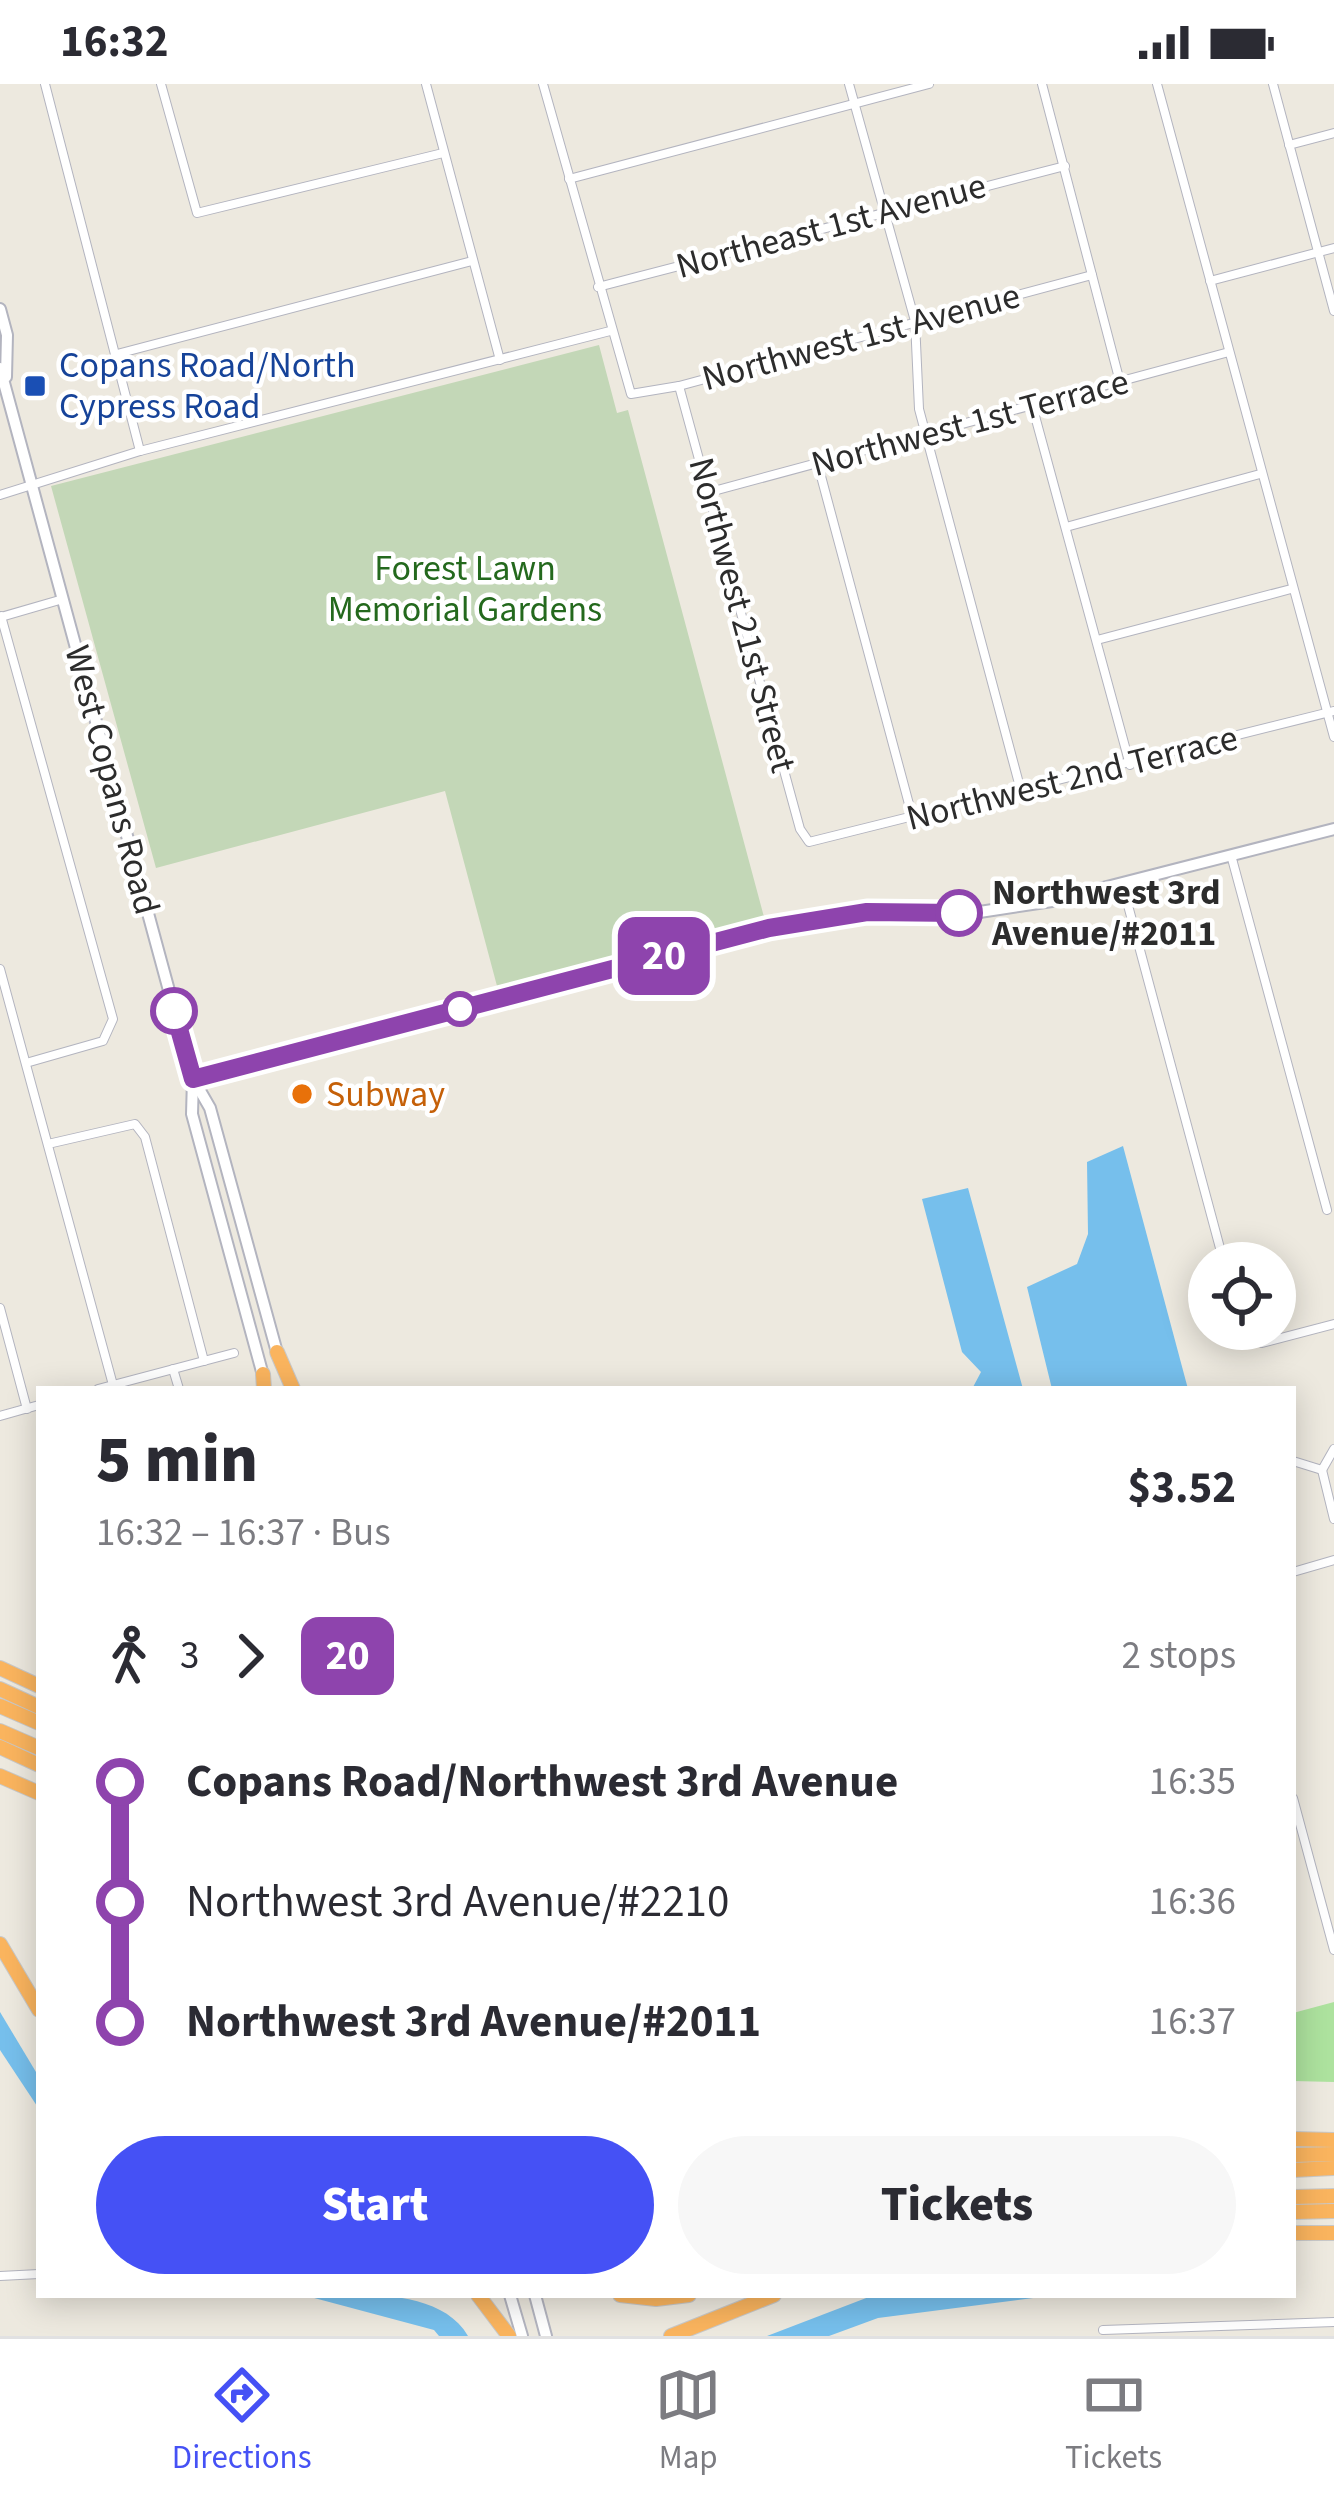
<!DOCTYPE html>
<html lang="en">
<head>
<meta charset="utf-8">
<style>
	:root { --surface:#fff; --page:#f7f7f7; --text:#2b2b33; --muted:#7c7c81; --line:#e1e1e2; --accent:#4551f5 }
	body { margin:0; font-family:"Source Sans 3",sans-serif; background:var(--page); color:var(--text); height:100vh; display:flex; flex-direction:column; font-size:45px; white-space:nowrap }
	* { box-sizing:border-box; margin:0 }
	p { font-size:39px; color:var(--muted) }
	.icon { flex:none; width:66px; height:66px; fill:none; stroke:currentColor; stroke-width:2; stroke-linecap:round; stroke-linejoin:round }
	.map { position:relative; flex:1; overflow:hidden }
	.side { position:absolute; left:36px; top:1302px; width:1260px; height:912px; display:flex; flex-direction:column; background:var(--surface); border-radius:0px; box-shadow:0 6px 30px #0003 }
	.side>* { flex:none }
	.badge { padding:0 24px; border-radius:18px; font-size:42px; line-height:78px }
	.buttons { position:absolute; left:1188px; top:1158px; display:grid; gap:24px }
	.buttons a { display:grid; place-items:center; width:108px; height:108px; border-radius:50%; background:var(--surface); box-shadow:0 6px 30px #0003; font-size:60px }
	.map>.badge { position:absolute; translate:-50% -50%; box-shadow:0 0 0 6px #fff }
	.legs { display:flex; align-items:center; gap:18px; height:132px; padding:0 60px; font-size:39px }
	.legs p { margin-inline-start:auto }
	.headline { display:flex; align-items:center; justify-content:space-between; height:204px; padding:0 60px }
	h1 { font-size:66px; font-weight:800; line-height:90px }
	.cta { display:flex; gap:24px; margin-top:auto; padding:24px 60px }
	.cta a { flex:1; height:138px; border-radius:72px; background:var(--accent); color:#fff; font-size:48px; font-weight:800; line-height:138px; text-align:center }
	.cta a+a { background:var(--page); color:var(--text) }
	ul { padding:0 60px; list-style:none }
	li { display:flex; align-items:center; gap:42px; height:120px; font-size:45px }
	li i { display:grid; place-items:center; width:18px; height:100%; margin:0 15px; background:currentColor }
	li i::after { content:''; width:30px; height:30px; margin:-15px; border:9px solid; border-radius:50%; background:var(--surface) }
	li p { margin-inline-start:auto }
	li:first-child i { background:linear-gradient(#0000 50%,currentColor 0) }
	li:last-child i { background:linear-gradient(currentColor 50%,#0000 0) }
	.status { display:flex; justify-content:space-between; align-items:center; height:84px; padding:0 60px; background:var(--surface); direction:ltr }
	.status svg { height:33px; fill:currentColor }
	.dock { display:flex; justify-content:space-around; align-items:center; height:168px; border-top:3px solid var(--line); background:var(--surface); font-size:33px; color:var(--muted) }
	.dock a { display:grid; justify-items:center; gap:6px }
	.dock .on { color:var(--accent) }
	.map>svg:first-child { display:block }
	.green { fill:#ade29e }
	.cemetery { fill:#c3d7b7 }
	.water { fill:#76bfec }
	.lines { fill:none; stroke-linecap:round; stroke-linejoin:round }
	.street-casing { stroke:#b3b4bf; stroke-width:10 }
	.secondary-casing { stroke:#b3b4bf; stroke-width:14 }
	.highway-casing { stroke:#c8c8c8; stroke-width:16 }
	.street { stroke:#fff; stroke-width:8 }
	.secondary { stroke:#fff; stroke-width:10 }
	.highway { stroke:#fab45e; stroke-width:14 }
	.line-1-casing { stroke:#fff; stroke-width:27 }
	.line-1 { stroke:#8e44ad; stroke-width:18 }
	.transit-dot { fill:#1a4fb4; stroke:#fff; stroke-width:4.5 }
	.stop-1-dot { fill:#fff; stroke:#8e44ad; stroke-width:6 }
	.food-dot { fill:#e8710a; stroke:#fff; stroke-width:4.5 }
	.labels { text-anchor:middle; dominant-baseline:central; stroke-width:9; stroke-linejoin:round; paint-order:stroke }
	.street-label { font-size:36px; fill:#2c2c2c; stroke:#fff }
	.transit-label { font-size:36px; fill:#164399; stroke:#fff; text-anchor:start }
	.park-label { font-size:36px; fill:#24691d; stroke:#fff }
	.stop-label { font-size:36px; font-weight:bold; fill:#2c2c2c; stroke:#fff; text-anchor:start }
	.food-label { font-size:36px; fill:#c56008; stroke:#fff; text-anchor:start }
</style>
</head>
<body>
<div class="status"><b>16:32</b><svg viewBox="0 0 49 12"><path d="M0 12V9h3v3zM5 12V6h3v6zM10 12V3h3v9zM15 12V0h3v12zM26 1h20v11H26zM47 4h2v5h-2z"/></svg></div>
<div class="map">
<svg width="1334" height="2252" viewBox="0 0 1334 2252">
	<rect width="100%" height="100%" fill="#ede9df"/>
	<polygon class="green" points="1334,1918 1334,1998 1293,1997 1293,1929"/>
	<polygon class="cemetery" points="599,261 617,329 628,326 764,833 497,902 445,707 156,784 51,402"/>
	<g class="water">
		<polygon points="1123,1062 1188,1305 1052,1305 1027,1203 1077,1180 1088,1150 1087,1078"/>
		<polygon points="968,1104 1017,1283 1023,1305 972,1305 981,1288 962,1268 922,1115"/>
		<polygon points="0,1928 39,1993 39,2025 0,1966"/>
		<path d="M 303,2211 C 352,2211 439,2202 468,2252 L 439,2252 L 434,2246 Z"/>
		<polygon points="874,2211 1056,2211 878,2234 829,2252 767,2252"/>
	</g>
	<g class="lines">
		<g class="street-casing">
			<g id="street">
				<polyline points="45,0 140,367"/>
				<polyline points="161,0 197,129 443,69"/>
				<polyline points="426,0 500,276"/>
				<polyline points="543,0 631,310 679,302 1092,191"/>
				<polyline points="849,0 915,237 919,325 1021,707"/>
				<polyline points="1042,0 1120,298"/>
				<polyline points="1157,0 1334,653"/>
				<polyline points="1273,0 1334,227"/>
				<polyline points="1289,61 1334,49"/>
				<polyline points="569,95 929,0"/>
				<polyline points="1210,197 1334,164"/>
				<polyline points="598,203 1065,82"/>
				<polyline points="117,270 472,177"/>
				<polyline points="679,302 800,745 809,758 1334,627"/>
				<polyline points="1032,321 1130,681"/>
				<polyline points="818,381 913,735"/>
				<polyline points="710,408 1229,268"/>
				<polyline points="0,411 140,367 610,247"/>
				<polyline points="1066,443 1260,390"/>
				<polyline points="1,532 113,935 103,957 26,979"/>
				<polyline points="1,533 63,515"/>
				<polyline points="1097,556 1291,505"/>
				<polyline points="1231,771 1327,1126"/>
				<polyline points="1122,799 1224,1179"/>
				<polyline points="0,885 113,1301"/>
				<polyline points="48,1060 135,1040 145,1053 204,1277"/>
				<polyline points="0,1224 27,1325"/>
				<polyline points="1244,1245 1262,1259 1334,1240"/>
				<polyline points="173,1285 179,1305"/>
				<polyline points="98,1305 234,1269"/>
				<polyline points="0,1332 39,1321"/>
				<polyline points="1293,1377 1322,1386 1334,1365"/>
				<polyline points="1322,1386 1334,1435"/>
				<polyline points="1293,1488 1334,1476"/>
				<polyline points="1293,1714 1334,1866"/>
				<polyline points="0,2192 39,2190"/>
				<polyline points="1103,2246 1334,2238"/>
			</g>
		</g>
		<g class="secondary-casing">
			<g id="secondary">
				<polyline points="0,225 7,251 6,293"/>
				<polyline points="0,284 193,995 192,1030 264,1295"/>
				<polyline points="193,995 769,844 867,828 973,829 1052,817 1334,745"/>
				<polyline points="195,998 210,1024 278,1272"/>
				<polyline points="510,2211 522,2252"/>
				<polyline points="535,2211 546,2252"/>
			</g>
		</g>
		<g class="highway-casing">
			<g id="highway">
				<polyline points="277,1268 293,1305"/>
				<polyline points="263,1290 264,1305"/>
				<polyline points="0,1584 39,1602"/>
				<polyline points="0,1605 39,1623"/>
				<polyline points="0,1622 39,1639"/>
				<polyline points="0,1647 39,1664"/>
				<polyline points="0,1663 39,1681"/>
				<polyline points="0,1692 39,1709"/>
				<polyline points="0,1860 39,1926"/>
				<polyline points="1293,2055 1334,2056"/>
				<polyline points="1293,2071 1334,2070"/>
				<polyline points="1293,2086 1334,2084"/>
				<polyline points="1293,2113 1334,2112"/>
				<polyline points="1293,2128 1334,2127"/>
				<polyline points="1293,2149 1334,2149"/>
				<polyline points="478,2211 509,2252"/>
				<polyline points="620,2211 656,2215 689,2211"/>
				<polyline points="671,2252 774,2211"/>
			</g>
		</g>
		<use href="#street" class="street"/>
		<use href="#secondary" class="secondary"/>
		<use href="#highway" class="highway"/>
	</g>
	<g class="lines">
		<g class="line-1-casing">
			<polyline id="line-1" points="174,927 193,995 769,844 867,828 959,829"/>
		</g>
		<use href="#line-1" class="line-1"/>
	</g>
	<rect class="transit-dot" x="23" y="290" width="24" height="24" rx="6"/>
	<g class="stop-1-dot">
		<circle cx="959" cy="829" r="21"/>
		<circle cx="460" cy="925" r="15"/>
		<circle cx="174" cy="927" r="21"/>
	</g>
	<circle class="food-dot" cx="302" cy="1010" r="12"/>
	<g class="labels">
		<g class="street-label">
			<text transform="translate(831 142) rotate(-15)">Northeast 1st Avenue</text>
			<text transform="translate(861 253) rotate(-15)">Northwest 1st Avenue</text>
			<text transform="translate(970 339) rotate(-15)">Northwest 1st Terrace</text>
			<text transform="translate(742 531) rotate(75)">Northwest 21st Street</text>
			<text transform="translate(1072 694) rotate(-14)">Northwest 2nd Terrace</text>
			<text transform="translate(112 696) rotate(75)">West Copans Road</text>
		</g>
		<g class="transit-label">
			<text x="59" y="281">Copans Road/North<tspan x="59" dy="41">Cypress Road</tspan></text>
		</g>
		<g class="park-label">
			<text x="465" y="484">Forest Lawn<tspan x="465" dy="41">Memorial Gardens</tspan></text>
		</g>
		<g class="stop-label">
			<text x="992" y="808">Northwest 3rd<tspan x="992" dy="41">Avenue/#2011</tspan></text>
		</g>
		<g class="food-label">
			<text x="326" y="1010">Subway</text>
		</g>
	</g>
</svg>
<div class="buttons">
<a><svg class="icon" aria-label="locate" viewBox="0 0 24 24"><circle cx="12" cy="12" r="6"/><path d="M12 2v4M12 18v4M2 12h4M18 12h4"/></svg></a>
</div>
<b class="badge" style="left:664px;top:872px;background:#8e44ad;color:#fff">20</b>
<section class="side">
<div class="headline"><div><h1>5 min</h1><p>16:32 – 16:37 · Bus</p></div><b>$3.52</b></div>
<div class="legs"><svg class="icon" aria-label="walk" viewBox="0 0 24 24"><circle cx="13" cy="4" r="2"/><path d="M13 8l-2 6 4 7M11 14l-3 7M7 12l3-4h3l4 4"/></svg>3<svg class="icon" aria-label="forward" viewBox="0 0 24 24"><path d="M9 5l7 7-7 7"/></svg><b class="badge" style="background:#8e44ad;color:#fff">20</b><p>2 stops</p></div>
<ul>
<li><i style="color:#8e44ad"></i><b>Copans Road/Northwest 3rd Avenue</b><p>16:35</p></li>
<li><i style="color:#8e44ad"></i><span>Northwest 3rd Avenue/#2210</span><p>16:36</p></li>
<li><i style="color:#8e44ad"></i><b>Northwest 3rd Avenue/#2011</b><p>16:37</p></li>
</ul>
<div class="cta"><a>Start</a><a>Tickets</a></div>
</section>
</div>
<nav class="dock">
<a class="on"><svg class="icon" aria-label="directions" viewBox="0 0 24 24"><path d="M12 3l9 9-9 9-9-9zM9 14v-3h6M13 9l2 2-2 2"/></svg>Directions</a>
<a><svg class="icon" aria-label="map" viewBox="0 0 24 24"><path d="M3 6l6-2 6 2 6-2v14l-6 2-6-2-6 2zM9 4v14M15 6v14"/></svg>Map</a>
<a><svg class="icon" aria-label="tickets" viewBox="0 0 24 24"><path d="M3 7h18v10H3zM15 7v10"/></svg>Tickets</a>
</nav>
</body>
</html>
